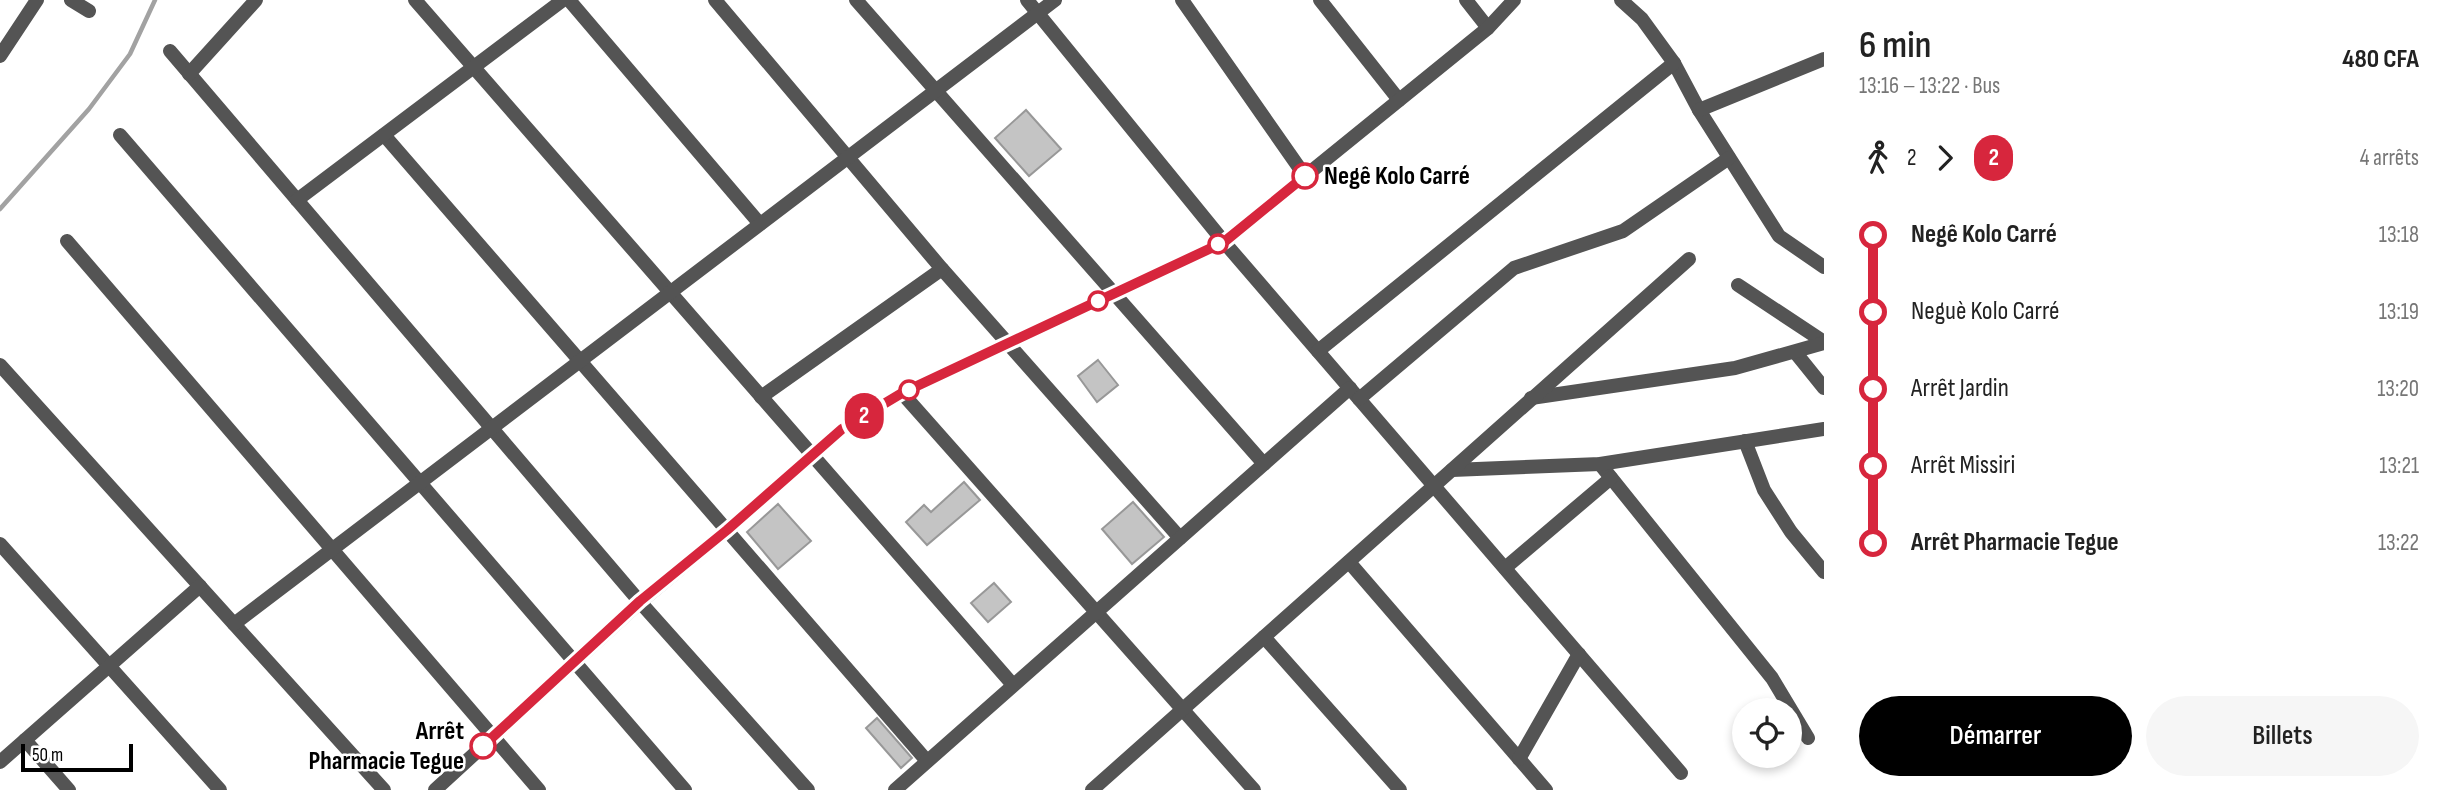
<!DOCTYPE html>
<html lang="fr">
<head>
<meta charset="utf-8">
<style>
	:root { --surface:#fff; --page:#f6f6f6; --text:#222; --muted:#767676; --accent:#000 }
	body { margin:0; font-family:"Sofia Sans Condensed",sans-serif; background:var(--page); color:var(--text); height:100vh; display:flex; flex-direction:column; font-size:26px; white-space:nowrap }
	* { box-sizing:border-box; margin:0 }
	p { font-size:23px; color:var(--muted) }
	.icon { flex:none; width:38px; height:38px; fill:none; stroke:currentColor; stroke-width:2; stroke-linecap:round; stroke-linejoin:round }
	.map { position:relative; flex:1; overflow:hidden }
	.sheet { display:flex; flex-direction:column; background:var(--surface); width:630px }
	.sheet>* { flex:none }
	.badge { padding:0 14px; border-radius:23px; font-size:24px; line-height:46px }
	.fabs { position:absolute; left:1732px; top:698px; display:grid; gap:14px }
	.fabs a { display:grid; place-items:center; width:70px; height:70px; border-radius:50%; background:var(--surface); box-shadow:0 4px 10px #0003; font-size:35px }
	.scale { position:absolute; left:21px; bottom:18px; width:112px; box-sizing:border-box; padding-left:7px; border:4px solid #000; border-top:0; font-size:19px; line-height:24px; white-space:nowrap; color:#000; -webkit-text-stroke:5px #fff; paint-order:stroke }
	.map>.badge { position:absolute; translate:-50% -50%; box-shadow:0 0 0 4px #fff }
	.legs { display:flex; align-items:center; gap:10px; height:77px; padding:0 35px; font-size:23px }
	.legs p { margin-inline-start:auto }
	.head { display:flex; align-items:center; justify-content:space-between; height:119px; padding:0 35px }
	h1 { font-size:38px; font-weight:600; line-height:52px }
	.action { display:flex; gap:14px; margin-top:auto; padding:14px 35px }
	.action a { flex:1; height:80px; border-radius:42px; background:var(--accent); color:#fff; font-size:28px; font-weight:600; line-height:80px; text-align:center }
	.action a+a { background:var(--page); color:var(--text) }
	ul { padding:0 35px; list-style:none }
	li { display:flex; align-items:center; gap:24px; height:77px; font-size:26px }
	li i { display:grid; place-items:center; width:10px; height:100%; margin:0 9px; background:currentColor }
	li i::after { content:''; width:18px; height:18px; margin:-9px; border:5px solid; border-radius:50%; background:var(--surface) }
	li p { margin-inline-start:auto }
	li:first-child i { background:linear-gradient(#0000 50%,currentColor 0) }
	li:last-child i { background:linear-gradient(currentColor 50%,#0000 0) }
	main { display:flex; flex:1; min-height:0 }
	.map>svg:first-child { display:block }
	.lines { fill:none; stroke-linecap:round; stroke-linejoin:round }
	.stream { stroke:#a2a2a2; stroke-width:4.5 }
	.building { fill:#c4c4c4; stroke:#989898; stroke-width:2 }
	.minor { stroke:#545454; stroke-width:14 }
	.tertiary { stroke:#545454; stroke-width:14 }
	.line-1-casing { stroke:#fff; stroke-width:16 }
	.line-1 { stroke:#d7263d; stroke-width:10 }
	.stop-1-dot { fill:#fff; stroke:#d7263d; stroke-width:3.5 }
	.labels { text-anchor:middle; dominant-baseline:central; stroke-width:5; stroke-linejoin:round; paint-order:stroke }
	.stop-label { font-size:26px; font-weight:bold; fill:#000; stroke:#fff; text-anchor:start }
</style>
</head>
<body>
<main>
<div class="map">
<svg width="1824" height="790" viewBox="0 0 1824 790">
	<rect width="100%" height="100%" fill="#fff"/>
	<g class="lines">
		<polyline class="stream" points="0,209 89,109 130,54 155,0"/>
	</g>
	<g class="building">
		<polygon points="1026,110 1061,149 1029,176 995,138"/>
		<polygon points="1098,360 1118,385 1097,402 1078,376"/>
		<polygon points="964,482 980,500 927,545 906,522 924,505 931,512"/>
		<polygon points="1133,502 1164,537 1132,564 1102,529"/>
		<polygon points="778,504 811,541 778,569 747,532"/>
		<polygon points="994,583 1011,602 988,622 971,603"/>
		<polygon points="877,718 912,758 901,768 866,728"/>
	</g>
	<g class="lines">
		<g class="minor">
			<polyline points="71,0 89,11"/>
			<polyline points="415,0 1013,685"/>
			<polyline points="569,0 760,224"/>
			<polyline points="715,0 942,269 1180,538"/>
			<polyline points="856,0 1264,464"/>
			<polyline points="1027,0 1224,242 1681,773"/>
			<polyline points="1182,0 1305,176"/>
			<polyline points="1320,0 1399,100"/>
			<polyline points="1466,0 1488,28"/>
			<polyline points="1621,0 1642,19 1674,63 1699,110 1779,236 1824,267"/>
			<polyline points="170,51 640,602 808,790"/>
			<polyline points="0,56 37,0"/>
			<polyline points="189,74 256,0"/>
			<polyline points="1699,110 1824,59"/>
			<polyline points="120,135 685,790"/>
			<polyline points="384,135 927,761"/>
			<polyline points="297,200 563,0"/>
			<polyline points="67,241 539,790"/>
			<polyline points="1738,285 1824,342"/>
			<polyline points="1318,351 1674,63"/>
			<polyline points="1795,352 1824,388"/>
			<polyline points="0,365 384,790"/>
			<polyline points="902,393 1254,790"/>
			<polyline points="761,397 942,269"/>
			<polyline points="1531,398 1735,368 1824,343"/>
			<polyline points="1359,399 1514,268 1623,231 1729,158"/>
			<polyline points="1745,441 1764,490 1791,532 1824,572"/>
			<polyline points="1600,464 1772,678 1808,738"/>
			<polyline points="1452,470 1600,464 1824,429"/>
			<polyline points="0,544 220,790"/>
			<polyline points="1349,562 1546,790"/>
			<polyline points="1505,568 1611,478"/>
			<polyline points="234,624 1055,0"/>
			<polyline points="1264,637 1400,790"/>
			<polyline points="25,740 69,790"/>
			<polyline points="1519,759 1579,654"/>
			<polyline points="0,762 200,586"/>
			<polyline points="895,790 1350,388"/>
			<polyline points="1092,790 1689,259"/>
		</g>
		<polyline class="tertiary" points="435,790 640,602 727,530 842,429 902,393 1224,242 1488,28 1514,0"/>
	</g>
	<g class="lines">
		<g class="line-1-casing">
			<polyline id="line-1" points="483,746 640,601 727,530 842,429 902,393 1224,242 1305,176"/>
		</g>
		<use href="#line-1" class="line-1"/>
	</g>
	<g class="stop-1-dot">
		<circle cx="1305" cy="176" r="12"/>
		<circle cx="1218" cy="244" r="9"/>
		<circle cx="1098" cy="301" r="9"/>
		<circle cx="909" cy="390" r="9"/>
		<circle cx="483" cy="746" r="12"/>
	</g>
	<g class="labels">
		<g class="stop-label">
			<text x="1324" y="176">Negê Kolo Carré</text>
			<text x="464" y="731" text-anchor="end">Arrêt<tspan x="464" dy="30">Pharmacie Tegue</tspan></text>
		</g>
	</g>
</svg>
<div class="fabs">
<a><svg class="icon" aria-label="locate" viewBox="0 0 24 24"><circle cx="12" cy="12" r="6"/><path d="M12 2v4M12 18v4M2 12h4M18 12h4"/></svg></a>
</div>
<div class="scale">50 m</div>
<b class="badge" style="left:864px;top:416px;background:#d7263d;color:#fff">2</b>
</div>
<section class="sheet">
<div class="head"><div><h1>6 min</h1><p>13:16 – 13:22 · Bus</p></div><b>480 CFA</b></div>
<div class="legs"><svg class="icon" aria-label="walk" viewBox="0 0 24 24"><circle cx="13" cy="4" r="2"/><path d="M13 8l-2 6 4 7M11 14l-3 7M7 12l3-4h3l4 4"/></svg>2<svg class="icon" aria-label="forward" viewBox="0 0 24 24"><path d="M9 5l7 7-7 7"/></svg><b class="badge" style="background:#d7263d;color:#fff">2</b><p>4 arrêts</p></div>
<ul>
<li><i style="color:#d7263d"></i><b>Negê Kolo Carré</b><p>13:18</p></li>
<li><i style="color:#d7263d"></i><span>Neguè Kolo Carré</span><p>13:19</p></li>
<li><i style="color:#d7263d"></i><span>Arrêt Jardin</span><p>13:20</p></li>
<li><i style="color:#d7263d"></i><span>Arrêt Missiri</span><p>13:21</p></li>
<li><i style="color:#d7263d"></i><b>Arrêt Pharmacie Tegue</b><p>13:22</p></li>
</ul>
<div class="action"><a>Démarrer</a><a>Billets</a></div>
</section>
</main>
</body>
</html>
